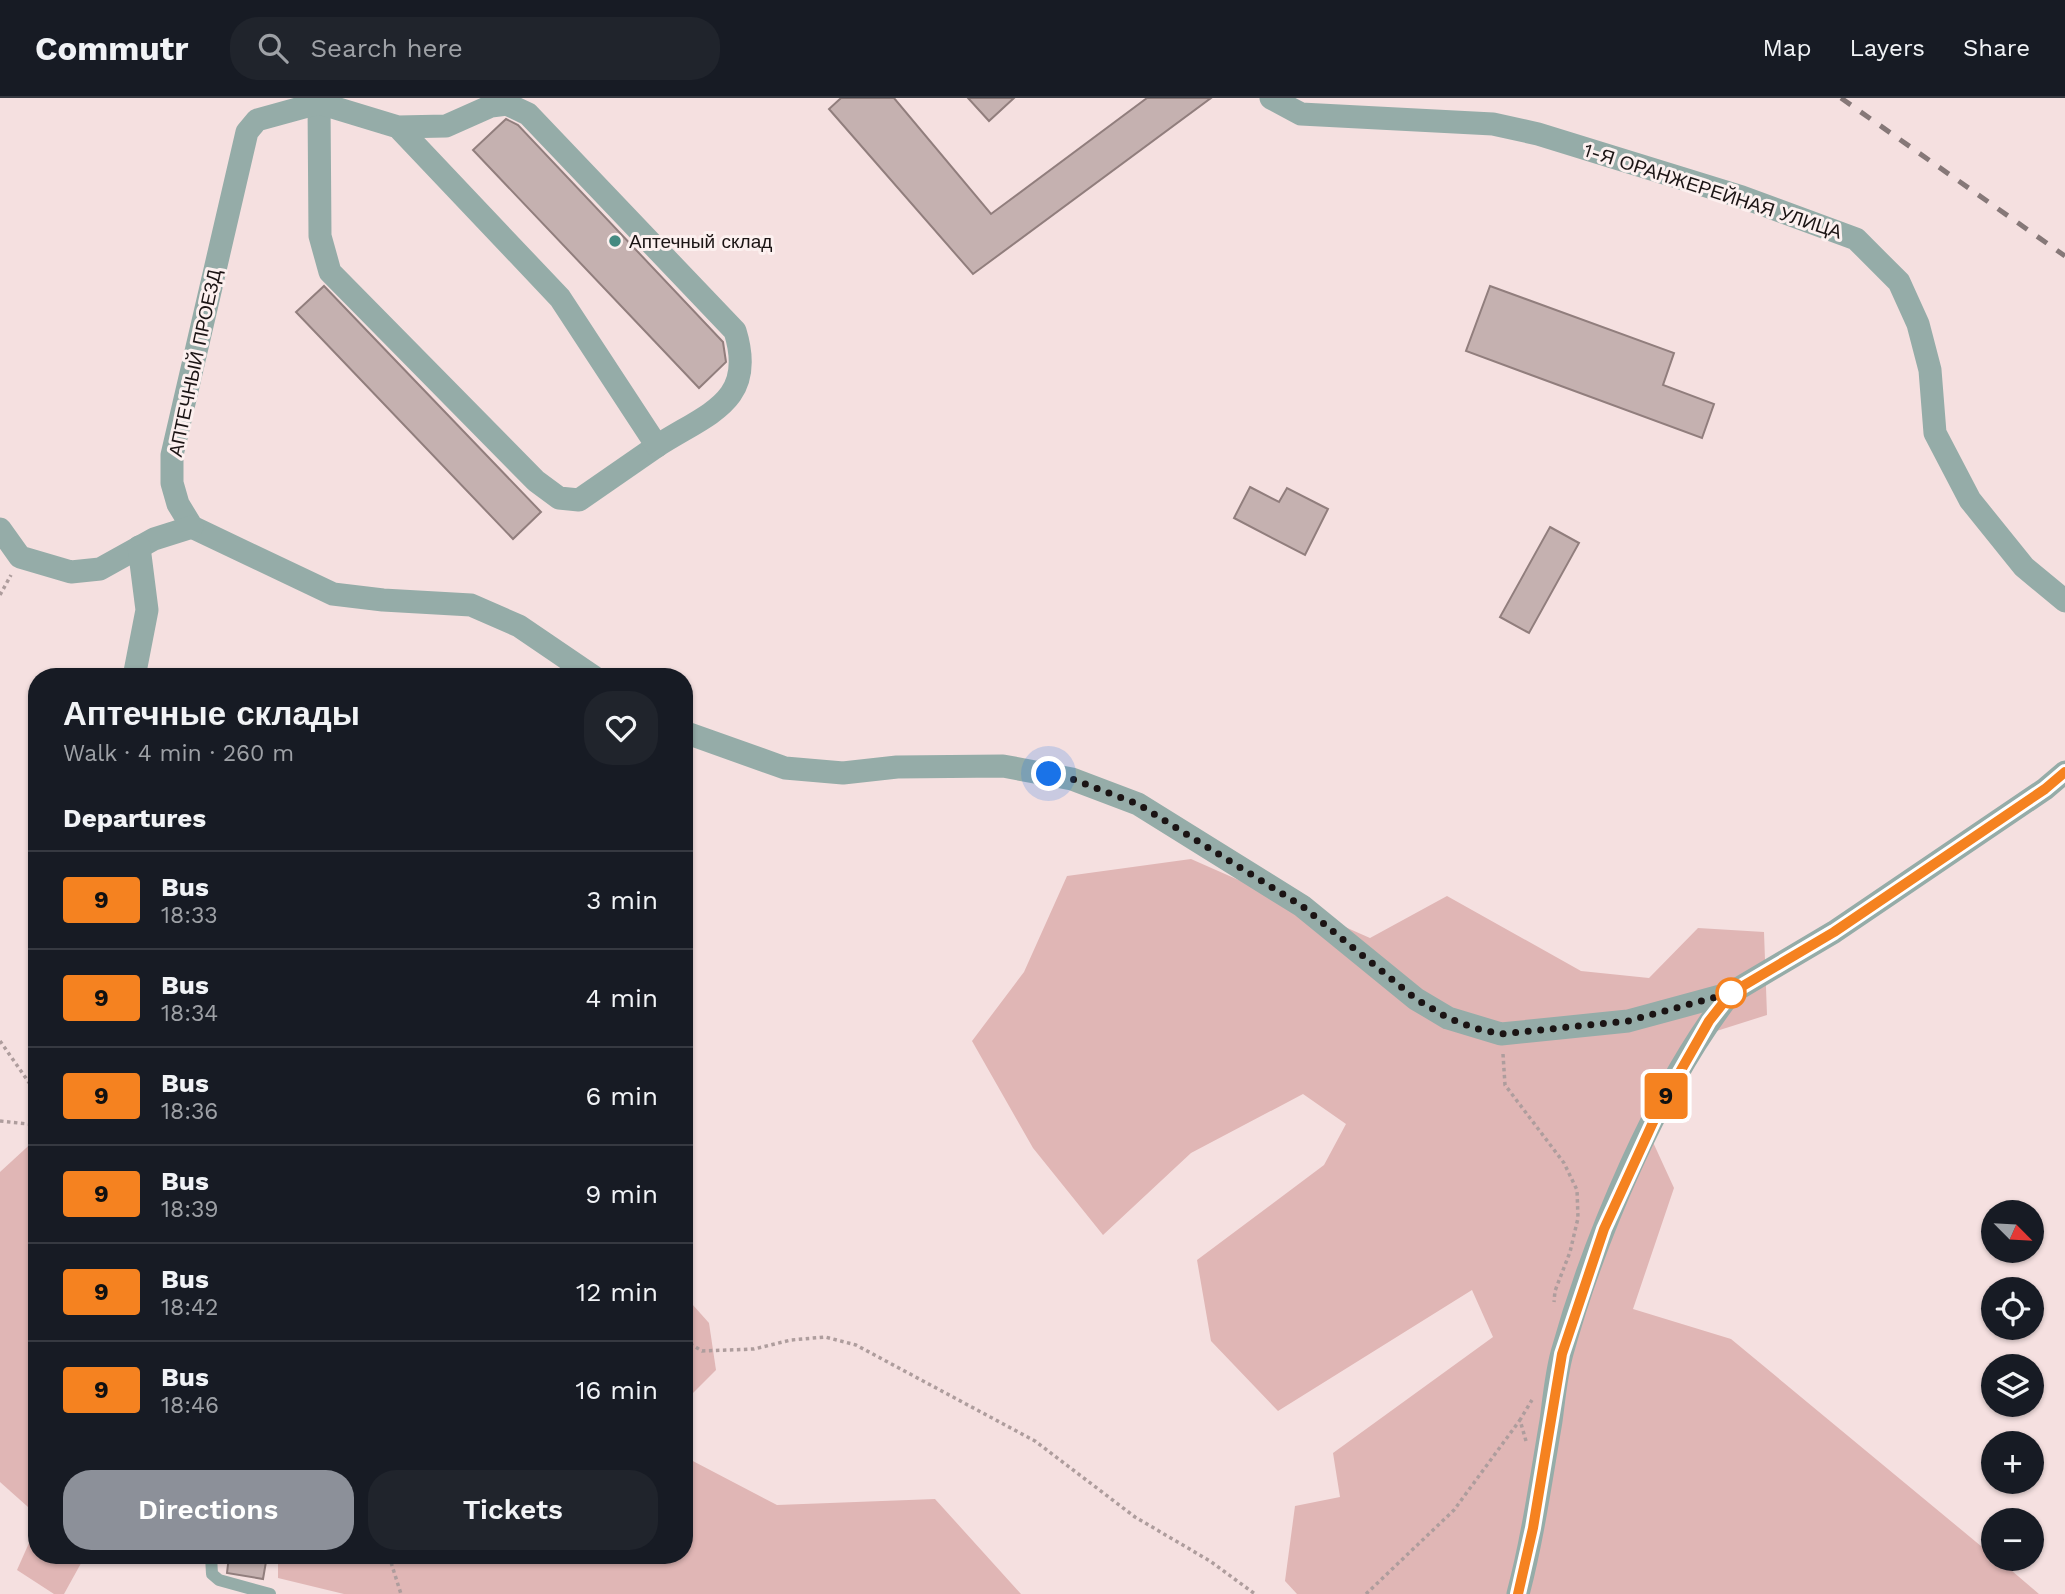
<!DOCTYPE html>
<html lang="en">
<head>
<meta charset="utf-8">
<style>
	:root { --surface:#171b24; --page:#20242c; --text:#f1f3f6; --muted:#9ea1a6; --line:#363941; --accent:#8c9099 }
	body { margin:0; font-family:"Work Sans",sans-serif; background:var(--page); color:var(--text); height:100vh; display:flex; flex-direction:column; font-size:26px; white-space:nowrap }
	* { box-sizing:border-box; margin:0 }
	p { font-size:23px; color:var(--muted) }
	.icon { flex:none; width:38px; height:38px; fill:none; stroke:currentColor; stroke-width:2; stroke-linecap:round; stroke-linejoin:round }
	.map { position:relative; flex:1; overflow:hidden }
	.sheet { position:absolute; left:28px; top:570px; width:665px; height:896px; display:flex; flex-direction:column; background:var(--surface); border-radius:28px; box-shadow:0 2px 5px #0004 }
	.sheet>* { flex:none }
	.badge { padding:0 14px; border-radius:5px; font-size:24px; line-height:46px }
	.needle { width:46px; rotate:114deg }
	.fabs { position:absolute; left:1981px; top:1102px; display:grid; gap:14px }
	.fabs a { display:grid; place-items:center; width:63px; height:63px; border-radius:50%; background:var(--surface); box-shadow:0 2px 5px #0004; font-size:35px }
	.you { position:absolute; width:35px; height:35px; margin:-18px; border:5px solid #fff; border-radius:50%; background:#1a73e8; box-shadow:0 0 0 10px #1a73e833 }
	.map>.badge { position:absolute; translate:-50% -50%; box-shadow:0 0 0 4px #fff }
	h2 { padding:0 35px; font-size:26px; line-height:63px }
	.round { display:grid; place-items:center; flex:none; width:74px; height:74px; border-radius:28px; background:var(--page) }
	.head { display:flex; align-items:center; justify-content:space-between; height:119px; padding:0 35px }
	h1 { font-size:33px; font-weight:600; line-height:52px }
	.cta { display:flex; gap:14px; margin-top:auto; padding:14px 35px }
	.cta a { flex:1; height:80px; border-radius:28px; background:var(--accent); color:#fff; font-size:28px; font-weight:600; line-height:80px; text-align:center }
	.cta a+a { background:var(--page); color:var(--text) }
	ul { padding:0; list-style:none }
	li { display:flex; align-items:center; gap:21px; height:98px; padding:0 35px; border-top:2px solid var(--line) }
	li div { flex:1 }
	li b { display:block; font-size:26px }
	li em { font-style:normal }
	li .badge { min-width:77px; font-weight:700; text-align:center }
	header { display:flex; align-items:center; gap:42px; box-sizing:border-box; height:98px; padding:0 35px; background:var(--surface); border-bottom:2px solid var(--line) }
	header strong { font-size:33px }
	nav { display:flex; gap:38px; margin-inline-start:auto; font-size:24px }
	.search { width:490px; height:63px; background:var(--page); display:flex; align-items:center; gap:18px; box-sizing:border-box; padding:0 24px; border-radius:28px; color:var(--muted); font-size:26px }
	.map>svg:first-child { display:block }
	.green { fill:#e0b6b5 }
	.building { fill:#c5b1b0; stroke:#917e7d; stroke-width:2 }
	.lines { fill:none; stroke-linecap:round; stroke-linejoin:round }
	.path { stroke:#ae9d9d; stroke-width:3.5; stroke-dasharray:3.5 3.5; stroke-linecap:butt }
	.service { stroke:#95aca8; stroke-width:12 }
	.minor { stroke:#95aca8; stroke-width:23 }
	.rail { stroke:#867878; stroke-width:5; stroke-dasharray:12 12; stroke-linecap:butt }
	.line-casing { stroke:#fff; stroke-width:16 }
	.line { stroke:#f58220; stroke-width:10 }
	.walk { stroke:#1b1414; stroke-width:7; stroke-dasharray:0 12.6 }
	.poi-dot { fill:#458a81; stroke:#fcf0ef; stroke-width:2.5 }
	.stop-dot { fill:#fff; stroke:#f58220; stroke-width:3.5 }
	.labels { text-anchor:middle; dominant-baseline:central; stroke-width:6; stroke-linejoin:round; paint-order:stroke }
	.street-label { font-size:19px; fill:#1b1414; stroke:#fcf0ef }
	.poi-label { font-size:19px; fill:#1b1414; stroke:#fcf0ef; text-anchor:start }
</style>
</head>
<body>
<header>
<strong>Commutr</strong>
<div class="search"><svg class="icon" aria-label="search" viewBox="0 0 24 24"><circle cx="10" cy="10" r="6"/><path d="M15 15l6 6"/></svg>Search here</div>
<nav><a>Map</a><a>Layers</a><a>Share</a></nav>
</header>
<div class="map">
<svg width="2065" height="1496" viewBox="0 0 2065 1496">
	<rect width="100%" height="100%" fill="#f5e0e0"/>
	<g class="green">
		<polygon points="1191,761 1370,840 1447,798 1581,873 1649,880 1698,830 1764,834 1767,917 1685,943 1646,1029 1674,1090 1633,1211 1731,1241 1993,1458 1993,1461 1998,1461 2039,1496 1297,1496 1285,1483 1295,1408 1340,1399 1333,1355 1493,1239 1472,1192 1278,1313 1211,1243 1197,1162 1324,1067 1346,1026 1303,996 1191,1055 1103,1137 1033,1050 972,943 1024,874 1067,778"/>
		<polygon points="37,1040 37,1417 0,1384 0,1074"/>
		<polygon points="684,1197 709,1225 716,1272 684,1304"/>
		<polygon points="684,1354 689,1361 777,1407 935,1401 1021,1496 344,1496 278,1480 278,1458 684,1458"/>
		<polygon points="37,1427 37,1458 85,1458 64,1496 54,1496 17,1472"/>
	</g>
	<g class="building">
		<polygon points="841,0 894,0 991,116 1147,0 1211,0 973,176 829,11"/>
		<polygon points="968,0 1014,0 989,23"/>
		<polygon points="506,21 518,27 723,244 726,264 699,290 473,52"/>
		<polygon points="324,188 541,414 513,441 296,214"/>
		<polygon points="1490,188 1674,255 1663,287 1714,306 1702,340 1466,253"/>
		<polygon points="1250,389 1279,404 1287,390 1328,411 1305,457 1234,420"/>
		<polygon points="1550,429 1579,445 1529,535 1500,519"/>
		<polygon points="229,1458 267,1458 263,1481 227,1475"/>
	</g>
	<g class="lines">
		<g class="path">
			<polyline points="0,497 11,477"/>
			<polyline points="0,943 37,996"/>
			<polyline points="1503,956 1505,987 1564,1065 1577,1092 1578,1120 1570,1154 1555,1193 1554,1204"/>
			<polyline points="0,1023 37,1027"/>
			<polyline points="684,1242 702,1253 754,1251 791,1242 825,1239 856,1247 1035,1343 1135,1419 1210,1463 1255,1496"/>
			<polyline points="1526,1343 1520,1322 1532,1302"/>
			<polyline points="389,1458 401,1496"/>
			<polyline points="1366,1496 1454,1412 1520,1322"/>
		</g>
		<polyline class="service" points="211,1458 212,1476 219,1482 270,1496"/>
		<g class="minor">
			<polyline points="1271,0 1301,16 1493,26 1538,36 1742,99 1856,141 1899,184 1918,226 1930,272 1935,335 1970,402 2024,469 2065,503"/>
			<polyline points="319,5 320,138 330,174 536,383 559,400 579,402 657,348"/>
			<path d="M 398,29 L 560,200 L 657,348 C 708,315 757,304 735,233 L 528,16 L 507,6 L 491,8 L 446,28 L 398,29 L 319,5 L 257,22 L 247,34 L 172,357 L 172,385 L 178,406 L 192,429 L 333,496 L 383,502 L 471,507 L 519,528 L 594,579"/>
			<polyline points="0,431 20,459 71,474 100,471 154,441 192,429"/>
			<polyline points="134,579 147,512 139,449"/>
			<polyline points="684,634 785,670 843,675 897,669 1003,668 1072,681 1138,706 1302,808 1416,901 1448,920 1501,936 1628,923 1731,895 1834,834 2045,691 2065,674"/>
			<path d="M 1518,1496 C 1533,1439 1541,1381 1551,1323 C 1554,1301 1556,1277 1562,1255 C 1594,1140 1658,988 1731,895"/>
		</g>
		<polyline class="rail" points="1841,0 2065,158"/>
	</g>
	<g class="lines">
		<g class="line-casing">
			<polyline id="line" points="1518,1496 1533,1430 1562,1256 1604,1131 1660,1009 1709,923 1731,895 1834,834 2045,691 2065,674"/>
		</g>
		<use href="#line" class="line"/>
		<polyline class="walk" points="1049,676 1072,681 1138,706 1302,808 1416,901 1448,920 1474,930 1501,936 1628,923 1731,895"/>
	</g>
	<circle class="poi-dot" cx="615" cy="143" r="7"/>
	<circle class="stop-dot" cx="1731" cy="895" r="14"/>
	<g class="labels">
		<g class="street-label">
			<text transform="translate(1713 93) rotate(18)">1-Я ОРАНЖЕРЕЙНАЯ УЛИЦА</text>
			<text transform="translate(195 265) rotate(-78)">АПТЕЧНЫЙ ПРОЕЗД</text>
		</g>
		<g class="poi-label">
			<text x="629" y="143">Аптечный склад</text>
		</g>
	</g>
</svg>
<div class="fabs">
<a><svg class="needle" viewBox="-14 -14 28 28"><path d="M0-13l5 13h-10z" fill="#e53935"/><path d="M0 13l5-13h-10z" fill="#9ea1a6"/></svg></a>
<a><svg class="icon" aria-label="locate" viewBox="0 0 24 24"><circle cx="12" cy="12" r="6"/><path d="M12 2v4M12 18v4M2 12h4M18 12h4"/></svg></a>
<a><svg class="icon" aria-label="layers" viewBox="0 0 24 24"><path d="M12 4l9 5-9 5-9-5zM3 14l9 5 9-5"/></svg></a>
<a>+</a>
<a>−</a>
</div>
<div class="you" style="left:1049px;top:676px"></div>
<b class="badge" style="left:1666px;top:998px;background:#f58220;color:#111">9</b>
<section class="sheet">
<div class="head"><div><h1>Аптечные склады</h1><p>Walk · 4 min · 260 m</p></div><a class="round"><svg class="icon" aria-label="heart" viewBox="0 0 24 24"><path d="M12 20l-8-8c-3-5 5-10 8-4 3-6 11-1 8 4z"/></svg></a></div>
<h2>Departures</h2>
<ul>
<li><span class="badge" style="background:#f58220;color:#111">9</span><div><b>Bus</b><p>18:33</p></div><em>3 min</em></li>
<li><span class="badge" style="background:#f58220;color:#111">9</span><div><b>Bus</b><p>18:34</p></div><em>4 min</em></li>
<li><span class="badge" style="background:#f58220;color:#111">9</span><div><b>Bus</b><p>18:36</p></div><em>6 min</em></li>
<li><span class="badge" style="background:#f58220;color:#111">9</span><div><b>Bus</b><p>18:39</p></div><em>9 min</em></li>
<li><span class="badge" style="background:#f58220;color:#111">9</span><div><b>Bus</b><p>18:42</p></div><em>12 min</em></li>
<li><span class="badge" style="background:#f58220;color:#111">9</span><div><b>Bus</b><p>18:46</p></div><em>16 min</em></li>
</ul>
<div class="cta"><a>Directions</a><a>Tickets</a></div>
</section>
</div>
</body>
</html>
